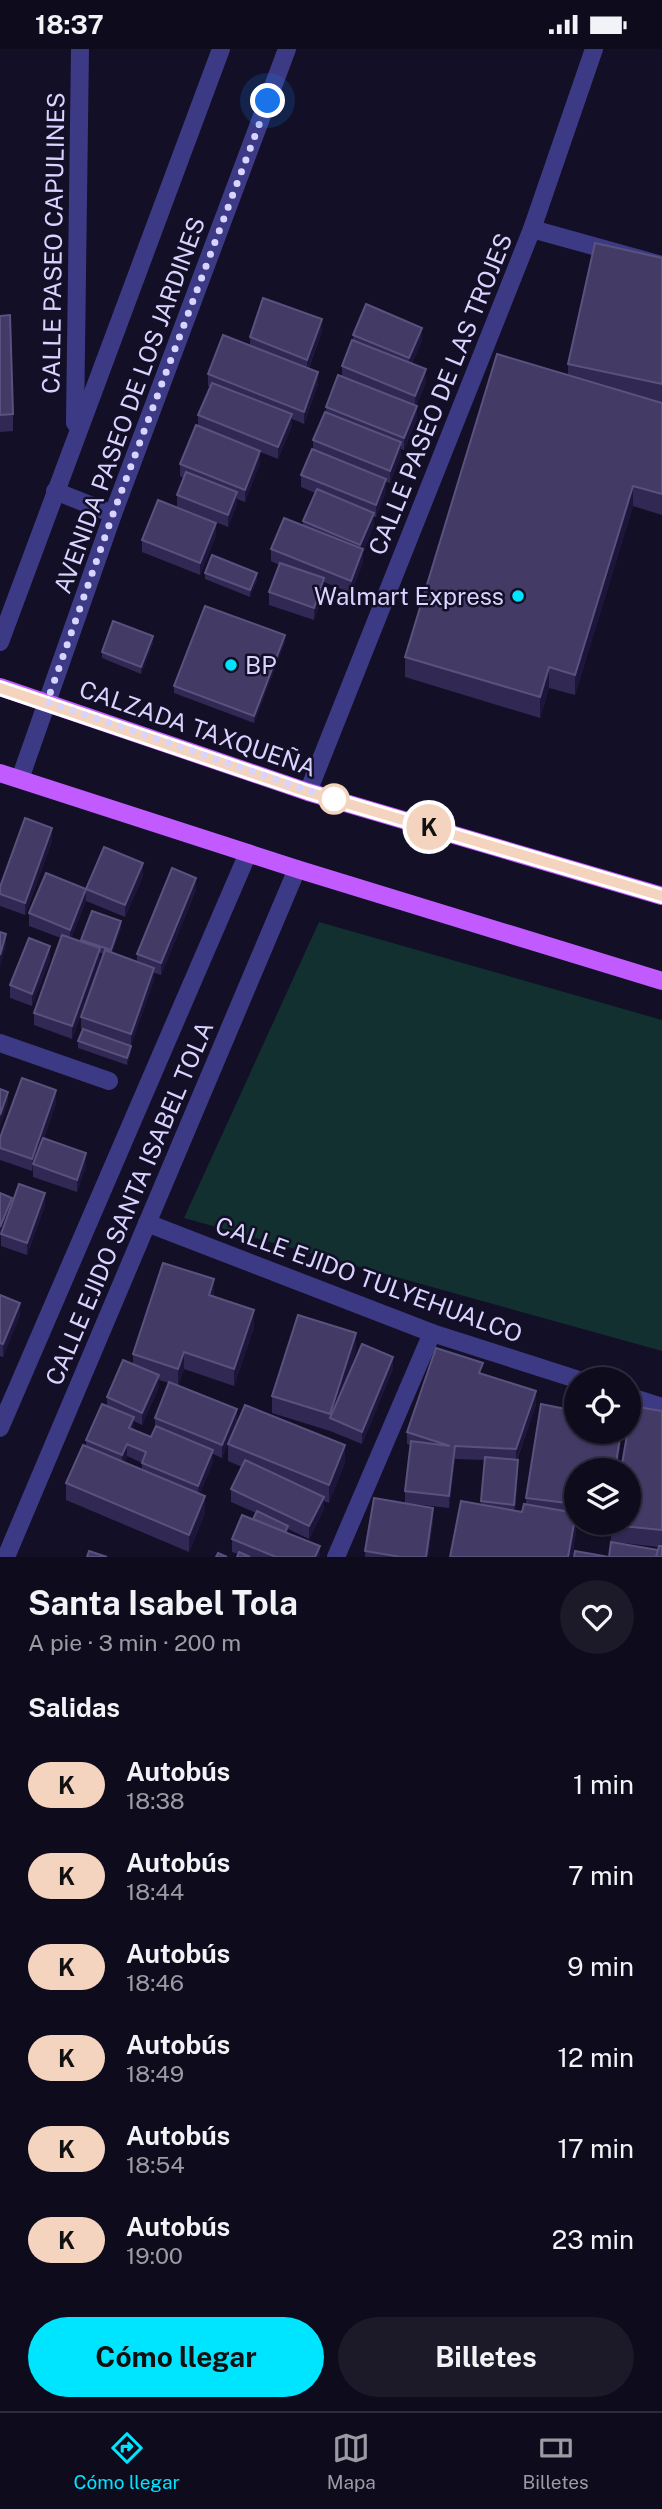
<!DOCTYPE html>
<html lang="es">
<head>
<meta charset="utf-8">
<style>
	:root { --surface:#0e0b1c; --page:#1c1929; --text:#f1f3f6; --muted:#9b9ba3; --line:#2e2b3b; --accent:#00e5ff }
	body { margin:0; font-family:"Public Sans",sans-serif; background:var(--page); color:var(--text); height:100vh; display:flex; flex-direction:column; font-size:26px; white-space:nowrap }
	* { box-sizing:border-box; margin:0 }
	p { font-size:23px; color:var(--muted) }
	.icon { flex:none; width:38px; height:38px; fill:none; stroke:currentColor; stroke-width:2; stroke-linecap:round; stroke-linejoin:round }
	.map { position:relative; height:1508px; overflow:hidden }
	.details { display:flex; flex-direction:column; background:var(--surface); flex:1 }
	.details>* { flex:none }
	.badge { padding:0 14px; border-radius:23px; font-size:24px; line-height:46px }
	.buttons { position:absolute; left:564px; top:1318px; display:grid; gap:14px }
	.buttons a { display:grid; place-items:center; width:77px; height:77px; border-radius:50%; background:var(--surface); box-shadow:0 2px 5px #0004,0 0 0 2px var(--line); font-size:35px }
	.you { position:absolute; width:35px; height:35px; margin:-18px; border:5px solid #fff; border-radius:50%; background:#1a73e8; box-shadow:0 0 0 10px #1a73e833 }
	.map>.badge { position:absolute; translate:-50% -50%; box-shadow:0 0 0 4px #fff }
	h2 { padding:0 28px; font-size:26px; line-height:63px }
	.round { display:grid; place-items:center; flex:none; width:74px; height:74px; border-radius:37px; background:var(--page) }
	.headline { display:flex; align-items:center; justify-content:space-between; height:119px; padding:0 28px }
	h1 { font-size:33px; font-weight:700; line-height:52px }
	.primary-button { display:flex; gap:14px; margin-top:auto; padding:14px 28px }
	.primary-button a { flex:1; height:80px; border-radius:42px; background:var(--accent); color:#111; font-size:28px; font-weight:700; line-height:80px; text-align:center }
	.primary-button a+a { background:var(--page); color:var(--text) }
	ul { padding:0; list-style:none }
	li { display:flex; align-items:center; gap:21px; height:91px; padding:0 28px }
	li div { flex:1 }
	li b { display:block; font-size:26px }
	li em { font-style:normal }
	li .badge { min-width:77px; font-weight:700; text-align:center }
	.status { display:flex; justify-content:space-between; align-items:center; height:49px; padding:0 35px; background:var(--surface); direction:ltr }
	.status svg { height:19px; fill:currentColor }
	.tabs { display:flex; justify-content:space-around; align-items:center; height:98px; border-top:2px solid var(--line); background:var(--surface); font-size:19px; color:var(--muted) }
	.tabs a { display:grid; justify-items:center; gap:4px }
	.tabs .on { color:var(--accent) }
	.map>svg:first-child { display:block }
	.green { fill:#12302f }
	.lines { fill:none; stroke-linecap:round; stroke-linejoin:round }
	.minor { stroke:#3d3a85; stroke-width:18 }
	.major { stroke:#c25bff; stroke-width:18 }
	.wall { fill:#312854; fill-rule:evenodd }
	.shaded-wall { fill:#1d163a }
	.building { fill:#433a66; stroke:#5a527e; stroke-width:2 }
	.line-casing { stroke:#fff; stroke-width:16 }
	.line { stroke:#f4d4bf; stroke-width:10 }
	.walk { stroke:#d9d4ff; stroke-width:7; stroke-dasharray:0 12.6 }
	.poi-dot { fill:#00e5ff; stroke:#130f26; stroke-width:2.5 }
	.stop-dot { fill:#fff; stroke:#f4d4bf; stroke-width:3.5 }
	.labels { text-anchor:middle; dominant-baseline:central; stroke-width:5; stroke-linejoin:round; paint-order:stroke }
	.street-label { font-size:24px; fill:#d9d4ff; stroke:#130f26 }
	.poi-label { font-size:24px; fill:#d9d4ff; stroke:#130f26; text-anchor:end }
</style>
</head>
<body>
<div class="status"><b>18:37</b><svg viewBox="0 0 49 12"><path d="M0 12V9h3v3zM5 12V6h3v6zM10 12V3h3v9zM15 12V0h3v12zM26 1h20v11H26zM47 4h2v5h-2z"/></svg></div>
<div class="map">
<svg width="662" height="1508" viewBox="0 0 662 1508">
	<rect width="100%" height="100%" fill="#130f26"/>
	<polygon class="green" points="319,873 662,971 662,1302 184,1169"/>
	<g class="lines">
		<g class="minor">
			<polyline points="532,180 662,216"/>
			<polyline points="75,374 80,0"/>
			<polyline points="55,442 113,465"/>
			<polyline points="0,593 221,0"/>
			<polyline points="20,730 113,465 287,0"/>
			<polyline points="308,743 532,180 594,0"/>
			<polyline points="0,994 109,1032"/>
			<polyline points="147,1174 432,1284 576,1330"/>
			<polyline points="628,1347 662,1358"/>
			<polyline points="0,1379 248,804"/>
			<polyline points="6,1508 297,820"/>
			<polyline points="336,1508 432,1284"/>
		</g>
		<g class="major">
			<polyline points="0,638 308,743 662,847"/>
			<polyline points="0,724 297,820 662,932"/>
		</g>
	</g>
	<g class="wall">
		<polygon points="662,209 662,466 633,457 575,646 549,639 540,669 405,628 405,608 568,326 568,315"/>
		<polygon points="0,267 13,365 13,382 0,383"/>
		<polygon points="322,282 309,319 318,335 304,375 292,370 292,377 278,410 260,403 260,414 245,453 237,450 237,455 228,478 177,458 177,446 183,429 180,427 180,415 198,377 198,366 210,338 208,337 208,325 250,296 250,288"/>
		<polygon points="353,286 422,291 412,315 426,333 416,357 417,370 404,401 401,400 401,406 390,434 386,433 386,442 376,468 374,468 374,476 363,503 363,513 351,544 324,533 324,541 314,571 269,556 269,543 279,516 271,512 271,500 303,477 303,472 315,444 301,438 301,426 313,401 313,391 326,363 326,358 342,328 342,317 353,291"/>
		<polygon points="216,486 200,526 142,503 142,491"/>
		<polygon points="205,524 257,531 250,548 205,530"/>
		<polygon points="285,593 254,674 174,644 174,637"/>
		<polygon points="153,594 141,625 102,609 102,603"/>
		<polygon points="52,792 25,866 0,857 0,838"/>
		<polygon points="143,827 125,868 86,852 86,840"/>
		<polygon points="196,841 161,926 154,924 154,931 131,996 131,1003 127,1016 78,999 78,992 83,981 81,980 81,968 104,905 100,904 100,912 72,990 34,976 34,964 61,889 29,877 29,864 86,852 71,889 81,893 81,891 121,879 112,904 137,913 137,905"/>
		<polygon points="50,910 32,957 10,949 10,936"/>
		<polygon points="56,1054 44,1089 86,1117 77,1143 33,1128 33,1118 32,1122 0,1111 0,1089"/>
		<polygon points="0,1144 12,1154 45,1156 27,1206 1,1197"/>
		<polygon points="0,1246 20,1266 3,1308 0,1307"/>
		<path d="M 214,1248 L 254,1278 L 234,1337 L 184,1320 L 178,1337 L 237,1373 L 222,1409 L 213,1405 L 213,1413 L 200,1444 L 205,1464 L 189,1503 L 66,1451 L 66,1434 L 86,1397 L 86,1391 L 107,1357 L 107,1348 L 133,1315 L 133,1305 ZM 159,1331 L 169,1334 L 155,1369 L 155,1380 L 151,1388 L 133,1381 L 134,1372 L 142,1376 L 159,1338 ZM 127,1407 L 142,1414 L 142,1420 L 124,1413 Z"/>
		<polygon points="356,1301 346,1332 393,1320 362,1395 330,1382 272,1364 272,1347"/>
		<polygon points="483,1325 536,1355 517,1411 518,1423 515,1462 522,1463 526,1455 526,1449 622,1382 617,1421 576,1421 576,1482 572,1508 450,1508 481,1455 485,1411 455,1410 449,1459 405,1454 405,1442 410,1396 407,1395 407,1383"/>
		<path d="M 662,1362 L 662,1508 L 611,1493 L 611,1476 ZM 614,1493 L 658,1498 L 658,1501 Z"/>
		<polygon points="228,1395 345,1413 329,1454 324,1452 324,1460 309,1490 288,1480 287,1484 320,1508 237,1508 238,1505 232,1503 232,1490 253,1471 256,1464 231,1453 231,1440 242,1418 228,1412"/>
		<polygon points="433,1472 428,1508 365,1508 365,1502"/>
	</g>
	<g class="shaded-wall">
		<polygon points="322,270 322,282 307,323 307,311"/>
		<polygon points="422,279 422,291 409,322 409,309"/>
		<polygon points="426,320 426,333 415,359 415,347"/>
		<polygon points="318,323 318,335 304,375 304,363"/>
		<polygon points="417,357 417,370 404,401 404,389"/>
		<polygon points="292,365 292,377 278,410 278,398"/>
		<polygon points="401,393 401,406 390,434 390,422"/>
		<polygon points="260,402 260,414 245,453 245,441"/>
		<polygon points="386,430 386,442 376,468 376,456"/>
		<polygon points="633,437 633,457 575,646 575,626"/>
		<polygon points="237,443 237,455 228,478 228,466"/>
		<polygon points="374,464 374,476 363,503 363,513 351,544 351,532 360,507 360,496"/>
		<polygon points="216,474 216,486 200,526 200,514"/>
		<polygon points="257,524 257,531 250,548 250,541"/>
		<polygon points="324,529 324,541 314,571 314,559"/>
		<polygon points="285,586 285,593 254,674 254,667"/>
		<polygon points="153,587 153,594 141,625 141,618"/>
		<polygon points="549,618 549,639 540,669 540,648"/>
		<polygon points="52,779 52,792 25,866 25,854"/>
		<polygon points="143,814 143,827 125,868 125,856"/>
		<polygon points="196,829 196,841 161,926 161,914"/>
		<polygon points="86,840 86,852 70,893 70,881"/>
		<polygon points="121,872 121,879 111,907 111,901"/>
		<polygon points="6,885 6,897 0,919 0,906"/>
		<polygon points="50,897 50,910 32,957 32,945"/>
		<polygon points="100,899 100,912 72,990 72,977"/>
		<polygon points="154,919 154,931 131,997 131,985"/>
		<polygon points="131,997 131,1003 127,1016 127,1009"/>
		<polygon points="56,1041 56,1054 34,1116 33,1115 32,1122 32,1110"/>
		<polygon points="8,1043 8,1055 0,1078 0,1066"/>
		<polygon points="86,1104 86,1117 77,1143 77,1131"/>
		<polygon points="45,1144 45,1156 27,1206 27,1194"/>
		<polygon points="12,1149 12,1161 1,1185 0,1190 0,1178"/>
		<polygon points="214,1230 214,1248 209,1246"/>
		<polygon points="20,1254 20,1266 3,1308 3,1295"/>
		<polygon points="254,1261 254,1278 234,1337 234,1320"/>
		<polygon points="356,1284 356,1301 334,1371 330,1369 330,1382 330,1365"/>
		<polygon points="184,1303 184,1320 178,1337 178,1320"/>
		<polygon points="393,1308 393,1320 362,1395 362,1383"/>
		<polygon points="159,1326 159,1338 142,1376 142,1364"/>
		<polygon points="536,1342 536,1355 516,1412 516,1400"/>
		<polygon points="237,1360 237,1373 222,1409 222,1396"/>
		<polygon points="134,1368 134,1381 129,1392 129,1379"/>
		<polygon points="621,1382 622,1382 617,1421 615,1421"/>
		<polygon points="127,1395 127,1407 122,1418 122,1406"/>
		<polygon points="345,1396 345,1413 329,1454 329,1436"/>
		<polygon points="455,1397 455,1410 449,1459 449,1447"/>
		<polygon points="213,1401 213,1413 198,1449 198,1437"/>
		<polygon points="518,1411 518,1423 514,1468 514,1456"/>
		<polygon points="205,1447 205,1464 189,1503 189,1486"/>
		<polygon points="324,1448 324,1460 309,1490 309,1477"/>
		<polygon points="433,1459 433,1472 428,1508 426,1508"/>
		<polygon points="576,1468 576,1482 572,1508 568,1508"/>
		<polygon points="320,1497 320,1508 315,1508"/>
	</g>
	<g class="building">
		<polygon points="595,194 662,209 662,335 568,315"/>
		<polygon points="263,249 322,270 307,311 250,288"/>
		<polygon points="366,255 422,279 409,309 353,286"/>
		<polygon points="10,266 13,365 0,366 0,267"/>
		<polygon points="223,286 318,323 304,363 208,325"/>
		<polygon points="352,291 426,320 415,347 342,317"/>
		<polygon points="497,305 662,354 662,445 633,437 575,626 549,618 540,648 405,608"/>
		<polygon points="338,326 417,357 404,389 326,358"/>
		<polygon points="212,334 292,365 278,398 198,366"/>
		<polygon points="325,363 401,393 390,422 313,391"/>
		<polygon points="196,376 260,402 245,441 180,415"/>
		<polygon points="312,400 386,430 376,456 301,426"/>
		<polygon points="186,423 237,443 228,466 177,446"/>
		<polygon points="317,440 374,464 360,496 303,472"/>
		<polygon points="158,451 216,474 200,514 142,491"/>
		<polygon points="284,469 363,500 351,532 271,500"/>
		<polygon points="212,506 257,524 250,541 205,524"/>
		<polygon points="280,514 324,529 314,559 269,543"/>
		<polygon points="205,557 285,586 254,667 174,637"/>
		<polygon points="113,572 153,587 141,618 102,603"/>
		<polygon points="25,769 52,779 25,854 0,845 0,838"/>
		<polygon points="104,798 143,814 125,856 86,840"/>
		<polygon points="172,819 196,829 161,914 137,905"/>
		<polygon points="46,824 86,840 70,881 29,864"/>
		<polygon points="92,862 121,872 111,901 81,891"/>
		<polygon points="0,883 6,885 0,906"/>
		<polygon points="62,886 100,899 72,977 34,964"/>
		<polygon points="29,889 50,897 32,945 10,936"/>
		<polygon points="105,901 154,919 131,985 81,968"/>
		<polygon points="83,980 131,997 127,1009 78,992"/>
		<polygon points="22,1029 56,1041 32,1110 0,1099 0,1089"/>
		<polygon points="0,1040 8,1043 0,1066"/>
		<polygon points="43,1089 86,1104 77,1131 33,1115"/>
		<polygon points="19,1135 45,1144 27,1194 1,1185"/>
		<polygon points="0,1144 12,1149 0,1178"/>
		<polygon points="163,1214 214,1230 209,1246 254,1261 234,1320 184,1303 178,1320 133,1305"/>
		<polygon points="0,1246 20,1254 3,1295 0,1294"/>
		<polygon points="298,1266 356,1284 330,1365 272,1347"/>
		<polygon points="362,1295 393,1308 362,1383 330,1369"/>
		<polygon points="436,1299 483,1314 479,1324 536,1342 516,1400 455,1397 449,1447 405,1442 411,1392 450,1397 407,1383"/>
		<polygon points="123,1311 159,1326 142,1364 107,1348"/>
		<polygon points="169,1333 237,1360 222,1396 155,1369"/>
		<polygon points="102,1355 134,1368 129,1379 151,1388 156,1377 213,1401 198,1437 142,1414 146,1403 127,1395 122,1406 86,1391"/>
		<polygon points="541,1355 576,1362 576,1382 621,1382 615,1421 576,1421 576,1455 526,1449"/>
		<polygon points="245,1356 345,1396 329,1436 228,1395"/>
		<polygon points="632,1357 662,1362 662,1481 611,1476 612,1474 628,1474 628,1421 621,1421"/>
		<polygon points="83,1396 205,1447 189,1486 66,1434"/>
		<polygon points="485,1408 518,1411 514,1456 481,1452"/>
		<polygon points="245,1411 324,1448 309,1477 231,1440"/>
		<polygon points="374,1449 433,1459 426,1508 401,1508 365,1502"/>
		<polygon points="461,1452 522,1463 524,1455 576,1464 568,1508 450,1508"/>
		<polygon points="257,1462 288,1477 285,1483 253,1470"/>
		<polygon points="242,1466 320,1497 315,1508 276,1508 232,1490"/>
		<polygon points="611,1493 658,1501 656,1508 609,1508"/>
		<polygon points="659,1497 662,1497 662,1508 656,1508"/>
		<polygon points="89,1502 107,1508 87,1508"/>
		<polygon points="575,1502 609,1508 574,1508"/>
		<polygon points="239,1503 250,1508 237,1508"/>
		<polygon points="218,1504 227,1508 216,1508"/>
	</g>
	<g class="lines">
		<g class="line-casing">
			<polyline id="line" points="0,639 308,743 662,847"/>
		</g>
		<use href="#line" class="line"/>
		<polyline class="walk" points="268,52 113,465 47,653 334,750"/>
	</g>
	<g class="poi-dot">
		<circle cx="518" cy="547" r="7"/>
		<circle cx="231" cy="616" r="7"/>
	</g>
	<circle class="stop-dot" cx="334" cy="750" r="14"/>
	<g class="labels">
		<g class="street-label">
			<text transform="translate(53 194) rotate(-89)">CALLE PASEO CAPULINES</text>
			<text transform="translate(440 345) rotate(-68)">CALLE PASEO DE LAS TROJES</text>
			<text transform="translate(129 356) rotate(-70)">AVENIDA PASEO DE LOS JARDINES</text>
			<text transform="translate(198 679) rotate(19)">CALZADA TAXQUEÑA</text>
			<text transform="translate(129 1154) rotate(-67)">CALLE EJIDO SANTA ISABEL TOLA</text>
			<text transform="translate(369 1230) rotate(20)">CALLE EJIDO TULYEHUALCO</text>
		</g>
		<g class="poi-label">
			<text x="504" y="547">Walmart Express</text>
			<text x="245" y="616" text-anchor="start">BP</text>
		</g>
	</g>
</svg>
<div class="buttons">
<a><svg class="icon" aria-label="locate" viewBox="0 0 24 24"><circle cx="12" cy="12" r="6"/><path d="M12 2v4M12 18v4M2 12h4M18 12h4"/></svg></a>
<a><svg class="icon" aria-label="layers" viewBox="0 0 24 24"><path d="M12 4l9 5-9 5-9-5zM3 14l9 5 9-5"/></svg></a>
</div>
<div class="you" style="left:268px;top:52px"></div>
<b class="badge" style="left:429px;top:778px;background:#f4d4bf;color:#111">K</b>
</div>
<section class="details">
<div class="headline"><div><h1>Santa Isabel Tola</h1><p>A pie · 3 min · 200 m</p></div><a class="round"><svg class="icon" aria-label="heart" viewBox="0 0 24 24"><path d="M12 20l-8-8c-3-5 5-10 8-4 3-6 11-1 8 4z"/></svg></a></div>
<h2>Salidas</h2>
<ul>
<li><span class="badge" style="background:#f4d4bf;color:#111">K</span><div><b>Autobús</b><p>18:38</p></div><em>1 min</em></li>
<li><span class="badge" style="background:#f4d4bf;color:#111">K</span><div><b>Autobús</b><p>18:44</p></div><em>7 min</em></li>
<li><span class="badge" style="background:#f4d4bf;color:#111">K</span><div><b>Autobús</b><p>18:46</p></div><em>9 min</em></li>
<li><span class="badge" style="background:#f4d4bf;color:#111">K</span><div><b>Autobús</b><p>18:49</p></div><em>12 min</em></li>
<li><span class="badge" style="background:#f4d4bf;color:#111">K</span><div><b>Autobús</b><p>18:54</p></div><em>17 min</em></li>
<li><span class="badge" style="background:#f4d4bf;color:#111">K</span><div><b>Autobús</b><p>19:00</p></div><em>23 min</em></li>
</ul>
<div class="primary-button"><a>Cómo llegar</a><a>Billetes</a></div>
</section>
<nav class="tabs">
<a class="on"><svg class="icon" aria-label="directions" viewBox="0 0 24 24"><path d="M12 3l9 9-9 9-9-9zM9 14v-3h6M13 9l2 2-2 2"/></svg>Cómo llegar</a>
<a><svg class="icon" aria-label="map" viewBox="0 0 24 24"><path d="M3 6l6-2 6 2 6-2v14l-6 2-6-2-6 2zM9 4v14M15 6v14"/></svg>Mapa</a>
<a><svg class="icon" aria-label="tickets" viewBox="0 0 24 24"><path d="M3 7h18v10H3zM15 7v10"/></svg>Billetes</a>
</nav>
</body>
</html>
